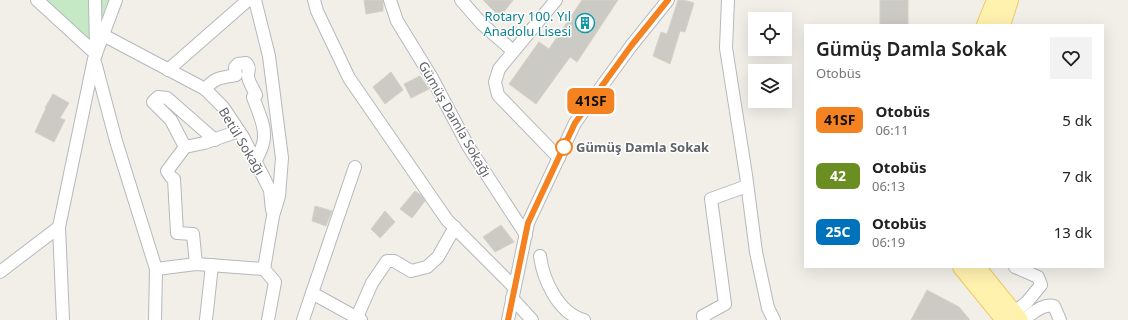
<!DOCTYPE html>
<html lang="tr">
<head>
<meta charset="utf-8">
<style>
	:root { --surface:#fff; --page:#f2f2f2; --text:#222; --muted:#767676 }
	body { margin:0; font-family:"Noto Sans",sans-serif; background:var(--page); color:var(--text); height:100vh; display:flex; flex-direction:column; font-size:15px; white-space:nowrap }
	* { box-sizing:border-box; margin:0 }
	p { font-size:13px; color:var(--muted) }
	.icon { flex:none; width:22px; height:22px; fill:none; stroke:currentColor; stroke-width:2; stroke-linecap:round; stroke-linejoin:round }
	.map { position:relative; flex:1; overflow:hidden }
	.panel { position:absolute; left:804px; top:24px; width:300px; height:244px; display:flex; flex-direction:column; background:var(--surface); border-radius:0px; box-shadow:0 4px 16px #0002 }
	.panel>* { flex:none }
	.badge { padding:0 8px; border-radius:6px; font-size:14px; line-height:26px }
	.tools { position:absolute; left:748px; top:12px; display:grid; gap:8px }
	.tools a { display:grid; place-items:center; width:44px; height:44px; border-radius:0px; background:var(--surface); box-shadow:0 4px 16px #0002; font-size:20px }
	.map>.badge { position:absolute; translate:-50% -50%; box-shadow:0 0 0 2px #fff }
	.round { display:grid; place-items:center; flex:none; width:42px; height:42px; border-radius:0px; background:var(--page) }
	.headline { display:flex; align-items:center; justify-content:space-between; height:68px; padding:0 12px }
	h1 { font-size:19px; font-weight:600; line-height:30px }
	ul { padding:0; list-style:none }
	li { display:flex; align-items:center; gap:12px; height:56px; padding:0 12px }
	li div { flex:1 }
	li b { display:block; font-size:15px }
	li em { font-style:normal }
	li .badge { min-width:44px; font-weight:700; text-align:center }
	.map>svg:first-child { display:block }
	.green { fill:#c5e8c5 }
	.building { fill:#cccac5; stroke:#d6d1c6 }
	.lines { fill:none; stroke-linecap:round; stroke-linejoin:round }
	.minor-casing { stroke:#b5b8bc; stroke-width:14 }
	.major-casing { stroke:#f2c960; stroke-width:18 }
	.minor { stroke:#fff; stroke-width:12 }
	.major { stroke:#fff2af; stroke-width:16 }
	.line-casing { stroke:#fff; stroke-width:9 }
	.line { stroke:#f58220; stroke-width:6 }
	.stop-dot { fill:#fff; stroke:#f58220; stroke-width:2 }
	.labels { text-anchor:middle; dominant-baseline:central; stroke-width:3; stroke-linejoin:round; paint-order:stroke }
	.culture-label { font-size:13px; fill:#0d838f; stroke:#fff; text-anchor:end }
	.street-label { font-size:13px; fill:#5f6368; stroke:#fff }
	.stop-label { font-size:13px; font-weight:bold; fill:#5f6368; stroke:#fff; text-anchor:start }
</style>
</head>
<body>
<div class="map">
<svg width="1128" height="320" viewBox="0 0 1128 320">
	<rect width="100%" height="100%" fill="#f1efe8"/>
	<polygon class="green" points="45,0 109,0 92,43"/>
	<g class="building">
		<polygon points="364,0 383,0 383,11 366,14"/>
		<polygon points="483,0 513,0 500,17"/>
		<polygon points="582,0 618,0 577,62 570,57 536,104 509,84 539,42 549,49"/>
		<polygon points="678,0 684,0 694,3 685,32 680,31 670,64 653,56 661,32 667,34"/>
		<rect x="880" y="0" width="28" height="25"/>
		<polygon points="391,72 403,90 385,104 373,87"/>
		<polygon points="420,76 429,89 411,98 404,84"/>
		<polygon points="53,94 69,103 60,118 65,120 54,142 35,132 46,108 45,108"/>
		<polygon points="415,191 422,196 425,201 412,218 400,209"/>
		<polygon points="315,206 332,211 326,226 312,221"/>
		<polygon points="385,211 395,222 380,238 371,229"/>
		<polygon points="501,225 514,242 495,252 483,237"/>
		<polygon points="927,290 959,307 970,320 911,320"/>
	</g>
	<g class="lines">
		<g class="minor-casing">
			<g id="minor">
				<polyline points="37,0 96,54"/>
				<polyline points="95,0 96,49"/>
				<polyline points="255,0 269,56 282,158 279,196 273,216 264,269 275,282 268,320"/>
				<polyline points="314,0 317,11 349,78 447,220 514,287"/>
				<polyline points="390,0 397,21 432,78 468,146 526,235"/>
				<polyline points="461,0 482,24 513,51"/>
				<polyline points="556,0 499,69 495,82 498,95 559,158"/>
				<polyline points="728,0 726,48 746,175 756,252 768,308 774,320"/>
				<polyline points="103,35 205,89 223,107 243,137 270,190 272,210"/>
				<polyline points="95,62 116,141 156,269 155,320"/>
				<polyline points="168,70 248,0"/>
				<path d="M 205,89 C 216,77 220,78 236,75 L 235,67 L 238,64 L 246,63 C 251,68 248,70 248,76 C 248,81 254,90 256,95 L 253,97 C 257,109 265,124 264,137 C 264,146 259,154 255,162"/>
				<polyline points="185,147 171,120 153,102 158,97 167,98 215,140"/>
				<polyline points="59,227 63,320"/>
				<path d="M 540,256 C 543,280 559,314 584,320"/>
				<polyline points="196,264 193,234 177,233 174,179 171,177 167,171 185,147 204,143 239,131"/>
				<polyline points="156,269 196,264 264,269"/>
				<polyline points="0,272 59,227 94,59 116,0"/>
				<polyline points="312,293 355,167"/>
				<polyline points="512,298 532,320"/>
				<polyline points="1014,312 1027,302 1041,285 1038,277 1015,267"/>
				<polyline points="357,317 372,283 387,261 394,261 411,271 427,267 438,257 455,227"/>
				<polyline points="206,320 212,265"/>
				<polyline points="303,320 312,293 361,320"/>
				<polyline points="508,320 528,223 575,123 631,46 668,0"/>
				<polyline points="704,320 703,316 725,304 711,199 747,186"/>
				<path d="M 1023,320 C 1032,314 1043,303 1054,306 L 1060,320"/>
			</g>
		</g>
		<g class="major-casing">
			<g id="major">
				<polyline points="985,25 995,0"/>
				<polyline points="1002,25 1010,0"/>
				<polyline points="961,267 1004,320"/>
				<polyline points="977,267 1020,320"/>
			</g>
		</g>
		<use href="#minor" class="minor"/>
		<use href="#major" class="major"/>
	</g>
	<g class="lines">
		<g class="line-casing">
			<polyline id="line" points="508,320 528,223 575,123 631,46 668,0"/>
		</g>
		<use href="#line" class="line"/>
	</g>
	<defs>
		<g id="building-ring" transform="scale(1)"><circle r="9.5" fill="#fff" stroke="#0f9aa8" stroke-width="1.5"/><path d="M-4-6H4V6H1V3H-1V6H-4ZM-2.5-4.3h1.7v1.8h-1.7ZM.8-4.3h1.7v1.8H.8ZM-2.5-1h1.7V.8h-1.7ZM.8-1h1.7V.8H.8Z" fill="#0f9aa8"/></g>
	</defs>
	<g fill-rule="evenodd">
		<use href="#building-ring" x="585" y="23"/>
	</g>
	<circle class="stop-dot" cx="564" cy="147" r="8"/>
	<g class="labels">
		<g class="culture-label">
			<text x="571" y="16">Rotary 100. Yıl<tspan x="571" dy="15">Anadolu Lisesi</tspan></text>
		</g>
		<g class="street-label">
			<text transform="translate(455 119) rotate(60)">Gümüş Damla Sokağı</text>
			<text transform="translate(242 141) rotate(59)">Betül Sokağı</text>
		</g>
		<g class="stop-label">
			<text x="576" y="147">Gümüş Damla Sokak</text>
		</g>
	</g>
</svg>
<div class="tools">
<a><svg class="icon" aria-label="locate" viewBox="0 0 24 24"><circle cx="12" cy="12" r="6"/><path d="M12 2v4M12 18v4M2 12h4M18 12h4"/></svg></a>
<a><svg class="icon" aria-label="layers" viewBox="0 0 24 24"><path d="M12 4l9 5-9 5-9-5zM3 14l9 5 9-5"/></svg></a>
</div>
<b class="badge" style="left:591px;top:101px;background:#f58220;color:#111">41SF</b>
<section class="panel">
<div class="headline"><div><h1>Gümüş Damla Sokak</h1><p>Otobüs</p></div><a class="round"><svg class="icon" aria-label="heart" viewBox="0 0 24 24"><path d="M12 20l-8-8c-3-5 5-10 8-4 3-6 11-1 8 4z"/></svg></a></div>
<ul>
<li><span class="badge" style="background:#f58220;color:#111">41SF</span><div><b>Otobüs</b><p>06:11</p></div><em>5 dk</em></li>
<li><span class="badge" style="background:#6b8e23;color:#fff">42</span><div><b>Otobüs</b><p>06:13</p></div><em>7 dk</em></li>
<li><span class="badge" style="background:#0072bc;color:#fff">25C</span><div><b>Otobüs</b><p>06:19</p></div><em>13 dk</em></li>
</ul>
</section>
</div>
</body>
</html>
